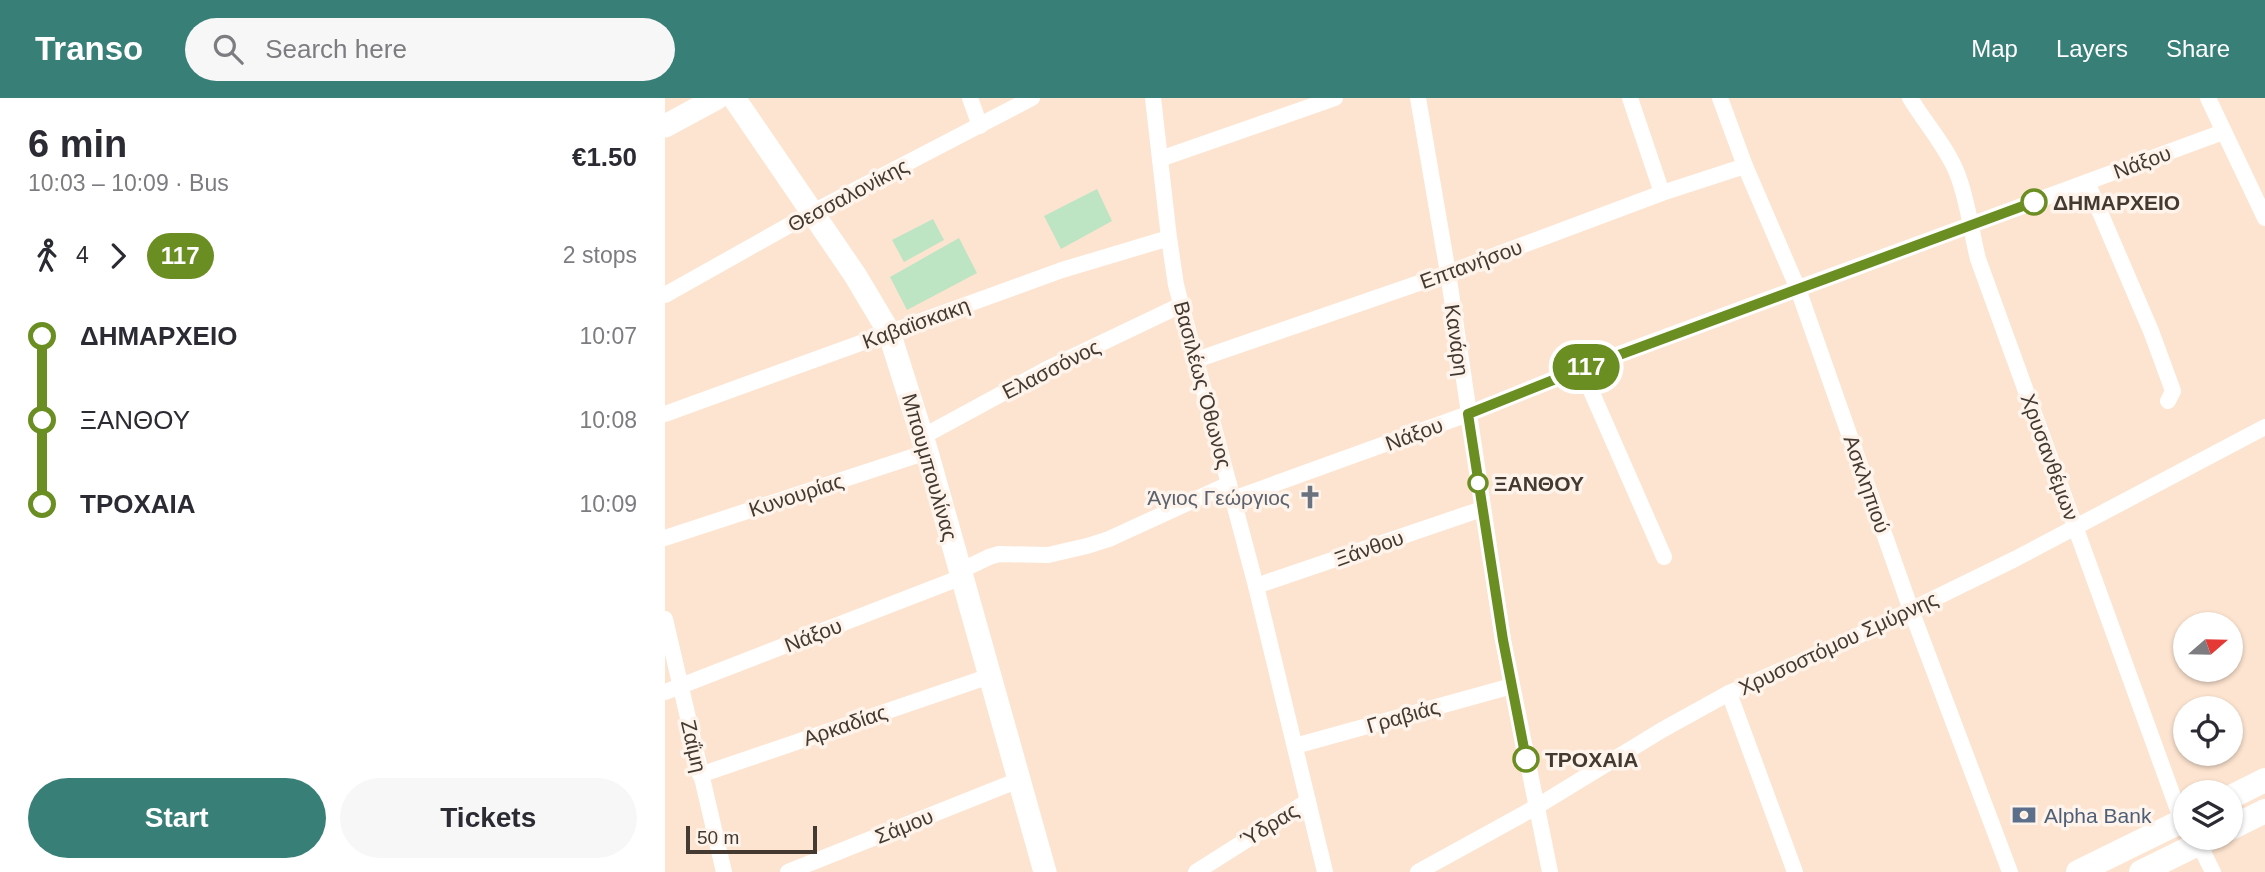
<!DOCTYPE html>
<html lang="en">
<head>
<meta charset="utf-8">
<style>
	:root { --surface:#fff; --page:#f7f7f7; --text:#2b2b33; --muted:#7c7c81; --accent:#387f78 }
	body { margin:0; font-family:Arial,sans-serif; background:var(--page); color:var(--text); height:100vh; display:flex; flex-direction:column; font-size:26px; white-space:nowrap }
	* { box-sizing:border-box; margin:0 }
	p { font-size:23px; color:var(--muted) }
	.icon { flex:none; width:38px; height:38px; fill:none; stroke:currentColor; stroke-width:2; stroke-linecap:round; stroke-linejoin:round }
	.map { position:relative; flex:1; overflow:hidden }
	.sheet { display:flex; flex-direction:column; background:var(--surface); width:665px }
	.sheet>* { flex:none }
	.badge { padding:0 14px; border-radius:23px; font-size:24px; line-height:46px }
	.needle { width:46px; rotate:70deg }
	.buttons { position:absolute; left:1508px; top:514px; display:grid; gap:14px }
	.buttons a { display:grid; place-items:center; width:70px; height:70px; border-radius:50%; background:var(--surface); box-shadow:0 2px 5px #0004; font-size:35px }
	.scale { position:absolute; left:21px; bottom:18px; width:131px; box-sizing:border-box; padding-left:7px; border:4px solid #443a32; border-top:0; font-size:19px; line-height:24px; white-space:nowrap; color:#443a32; -webkit-text-stroke:5px #fef4ec; paint-order:stroke }
	.map>.badge { position:absolute; translate:-50% -50%; box-shadow:0 0 0 4px #fff }
	.legs { display:flex; align-items:center; gap:10px; height:77px; padding:0 28px; font-size:23px }
	.legs p { margin-inline-start:auto }
	.summary { display:flex; align-items:center; justify-content:space-between; height:119px; padding:0 28px }
	h1 { font-size:38px; font-weight:800; line-height:52px }
	.action { display:flex; gap:14px; margin-top:auto; padding:14px 28px }
	.action a { flex:1; height:80px; border-radius:42px; background:var(--accent); color:#fff; font-size:28px; font-weight:800; line-height:80px; text-align:center }
	.action a+a { background:var(--page); color:var(--text) }
	ul { padding:0 28px; list-style:none }
	li { display:flex; align-items:center; gap:24px; height:84px; font-size:26px }
	li i { display:grid; place-items:center; width:10px; height:100%; margin:0 9px; background:currentColor }
	li i::after { content:''; width:18px; height:18px; margin:-9px; border:5px solid; border-radius:50%; background:var(--surface) }
	li p { margin-inline-start:auto }
	li:first-child i { background:linear-gradient(#0000 50%,currentColor 0) }
	li:last-child i { background:linear-gradient(currentColor 50%,#0000 0) }
	header { display:flex; align-items:center; gap:42px; box-sizing:border-box; height:98px; padding:0 35px; background:var(--accent); color:#fff }
	header strong { font-size:33px }
	nav { display:flex; gap:38px; margin-inline-start:auto; font-size:24px }
	.search { width:490px; height:63px; background:var(--page); display:flex; align-items:center; gap:18px; box-sizing:border-box; padding:0 24px; border-radius:38px; color:var(--muted); font-size:26px }
	main { display:flex; flex:1; min-height:0 }
	.map>svg:first-child { display:block }
	.grass { fill:#bde5c3 }
	.lines { fill:none; stroke-linecap:round; stroke-linejoin:round }
	.street { stroke:#fff; stroke-width:16 }
	.secondary { stroke:#fff; stroke-width:23 }
	.primary { stroke:#fff; stroke-width:24 }
	.line-1-casing { stroke:#fff; stroke-width:16 }
	.line-1 { stroke:#6b8e23; stroke-width:10 }
	.stop-1-dot { fill:#fff; stroke:#6b8e23; stroke-width:3.5 }
	.labels { text-anchor:middle; dominant-baseline:central; stroke-width:7; stroke-linejoin:round; paint-order:stroke }
	.street-label { font-size:21px; fill:#443a32; stroke:#fef4ec }
	.stop-label { font-size:21px; font-weight:bold; fill:#443a32; stroke:#fef4ec; text-anchor:start }
	.worship-label { font-size:21px; fill:#5b616d; stroke:#fef4ec; text-anchor:end }
	.service-label { font-size:21px; fill:#4e5e75; stroke:#fef4ec; text-anchor:start }
</style>
</head>
<body>
<header>
<strong>Transo</strong>
<div class="search"><svg class="icon" aria-label="search" viewBox="0 0 24 24"><circle cx="10" cy="10" r="6"/><path d="M15 15l6 6"/></svg>Search here</div>
<nav><a>Map</a><a>Layers</a><a>Share</a></nav>
</header>
<main>
<section class="sheet">
<div class="summary"><div><h1>6 min</h1><p>10:03 – 10:09 · Bus</p></div><b>€1.50</b></div>
<div class="legs"><svg class="icon" aria-label="walk" viewBox="0 0 24 24"><circle cx="13" cy="4" r="2"/><path d="M13 8l-2 6 4 7M11 14l-3 7M7 12l3-4h3l4 4"/></svg>4<svg class="icon" aria-label="forward" viewBox="0 0 24 24"><path d="M9 5l7 7-7 7"/></svg><b class="badge" style="background:#6b8e23;color:#fff">117</b><p>2 stops</p></div>
<ul>
<li><i style="color:#6b8e23"></i><b>ΔΗΜΑΡΧΕΙΟ</b><p>10:07</p></li>
<li><i style="color:#6b8e23"></i><span>ΞΑΝΘΟΥ</span><p>10:08</p></li>
<li><i style="color:#6b8e23"></i><b>ΤΡΟΧΑΙΑ</b><p>10:09</p></li>
</ul>
<div class="action"><a>Start</a><a>Tickets</a></div>
</section>
<div class="map">
<svg width="1600" height="774" viewBox="0 0 1600 774">
	<rect width="100%" height="100%" fill="#fde4d0"/>
	<g class="grass">
		<polygon points="432,91 447,123 396,151 379,118"/>
		<polygon points="268,121 279,142 239,164 227,142"/>
		<polygon points="294,140 312,175 242,212 225,179"/>
	</g>
	<g class="lines">
		<g class="street">
			<polyline points="305,0 315,28"/>
			<polyline points="488,0 504,140 511,187 591,488 660,774"/>
			<polyline points="753,0 783,175 838,542 885,774"/>
			<polyline points="965,0 997,95"/>
			<polyline points="1055,0 1080,68 1133,191 1246,512 1345,774"/>
			<path d="M 1245,0 C 1260,25 1281,48 1292,75 C 1303,103 1306,133 1313,161 L 1517,723"/>
			<polyline points="1543,0 1600,120"/>
			<polyline points="495,61 670,0"/>
			<polyline points="1422,84 1486,233 1508,293 1503,303"/>
			<polyline points="0,197 146,115 367,0"/>
			<polyline points="531,262 783,175 997,95 1080,68"/>
			<polyline points="916,270 999,459"/>
			<polyline points="0,316 397,172 504,140"/>
			<polyline points="257,339 382,271 516,207"/>
			<polyline points="568,401 803,316 916,270 1558,34"/>
			<polyline points="0,440 262,354"/>
			<polyline points="295,473 324,459 334,456 383,457 422,448 444,441 564,386"/>
			<polyline points="591,488 817,411"/>
			<polyline points="0,521 59,774"/>
			<polyline points="0,594 297,479"/>
			<polyline points="1064,595 1130,774"/>
			<polyline points="630,648 847,588"/>
			<polyline points="35,677 325,578"/>
			<polyline points="1534,746 1548,774"/>
			<polyline points="123,774 354,682"/>
			<polyline points="531,774 643,703"/>
			<polyline points="753,774 871,709 997,632 1064,595 1172,548 1350,461 1600,329"/>
		</g>
		<g class="secondary">
			<polyline points="69,0 190,177 224,234 262,354 380,774"/>
			<polyline points="0,28 52,0"/>
		</g>
		<g class="primary">
			<polyline points="1566,699 1600,682"/>
			<polyline points="1566,730 1600,713"/>
			<polyline points="1413,774 1521,721"/>
			<polyline points="1476,774 1545,740"/>
		</g>
	</g>
	<g class="lines">
		<g class="line-1-casing">
			<polyline id="line-1" points="861,661 838,542 803,316 916,271 1369,104"/>
		</g>
		<use href="#line-1" class="line-1"/>
	</g>
	<defs>
		<g id="church-bare" transform="scale(1.89)"><path d="M-1.2-6h2.4v3.5h3.3v2.4h-3.3V6h-2.4V-.1h-3.3v-2.4h3.3Z" fill="#6b7280" stroke="#fef4ec" stroke-width="2.5" paint-order="stroke"/></g>
		<g id="bank-bare" transform="scale(1.89)"><path d="M-6-4H6V4H-6ZM0-2.3a2.3 2.3 0 1 0 0 4.6a2.3 2.3 0 1 0 0-4.6Z" fill="#5c6f8a" stroke="#fef4ec" stroke-width="2.5" paint-order="stroke"/></g>
	</defs>
	<g fill-rule="evenodd">
		<use href="#church-bare" x="645" y="399"/>
		<use href="#bank-bare" x="1359" y="717"/>
	</g>
	<g class="stop-1-dot">
		<circle cx="1369" cy="104" r="12"/>
		<circle cx="813" cy="385" r="9"/>
		<circle cx="861" cy="661" r="12"/>
	</g>
	<g class="labels">
		<g class="street-label">
			<text transform="translate(1477 64) rotate(-20)">Νάξου</text>
			<text transform="translate(183 97) rotate(-28)">Θεσσαλονίκης</text>
			<text transform="translate(806 166) rotate(-20)">Επτανήσου</text>
			<text transform="translate(251 225) rotate(-20)">Καβαϊσκακη</text>
			<text transform="translate(792 242) rotate(82)">Κανάρη</text>
			<text transform="translate(386 271) rotate(-27)">Ελασσόνος</text>
			<text transform="translate(538 287) rotate(75)">Βασιλέως Όθωνος</text>
			<text transform="translate(749 336) rotate(-20)">Νάξου</text>
			<text transform="translate(1385 359) rotate(70)">Χρυσανθέμων</text>
			<text transform="translate(265 369) rotate(74)">Μπουμπουλίνας</text>
			<text transform="translate(1202 386) rotate(71)">Ασκληπιού</text>
			<text transform="translate(131 397) rotate(-18)">Κυνουρίας</text>
			<text transform="translate(704 450) rotate(-19)">Ξάνθου</text>
			<text transform="translate(148 537) rotate(-21)">Νάξου</text>
			<text transform="translate(1173 545) rotate(-25)">Χρυσοστόμου Σμύρνης</text>
			<text transform="translate(738 618) rotate(-16)">Γραβιάς</text>
			<text transform="translate(180 627) rotate(-19)">Αρκαδίας</text>
			<text transform="translate(29 648) rotate(77)">Ζαΐμη</text>
			<text transform="translate(604 727) rotate(-32)">Ύδρας</text>
			<text transform="translate(239 728) rotate(-22)">Σάμου</text>
		</g>
		<g class="stop-label">
			<text x="1388" y="104">ΔΗΜΑΡΧΕΙΟ</text>
			<text x="829" y="385">ΞΑΝΘΟΥ</text>
			<text x="880" y="661">ΤΡΟΧΑΙΑ</text>
		</g>
		<g class="worship-label">
			<text x="625" y="399">Άγιος Γεώργιος</text>
		</g>
		<g class="service-label">
			<text x="1379" y="717">Alpha Bank</text>
		</g>
	</g>
</svg>
<div class="buttons">
<a><svg class="needle" viewBox="-14 -14 28 28"><path d="M0-13l5 13h-10z" fill="#e53935"/><path d="M0 13l5-13h-10z" fill="#7c7c81"/></svg></a>
<a><svg class="icon" aria-label="locate" viewBox="0 0 24 24"><circle cx="12" cy="12" r="6"/><path d="M12 2v4M12 18v4M2 12h4M18 12h4"/></svg></a>
<a><svg class="icon" aria-label="layers" viewBox="0 0 24 24"><path d="M12 4l9 5-9 5-9-5zM3 14l9 5 9-5"/></svg></a>
</div>
<div class="scale">50 m</div>
<b class="badge" style="left:921px;top:269px;background:#6b8e23;color:#fff">117</b>
</div>
</main>
</body>
</html>
